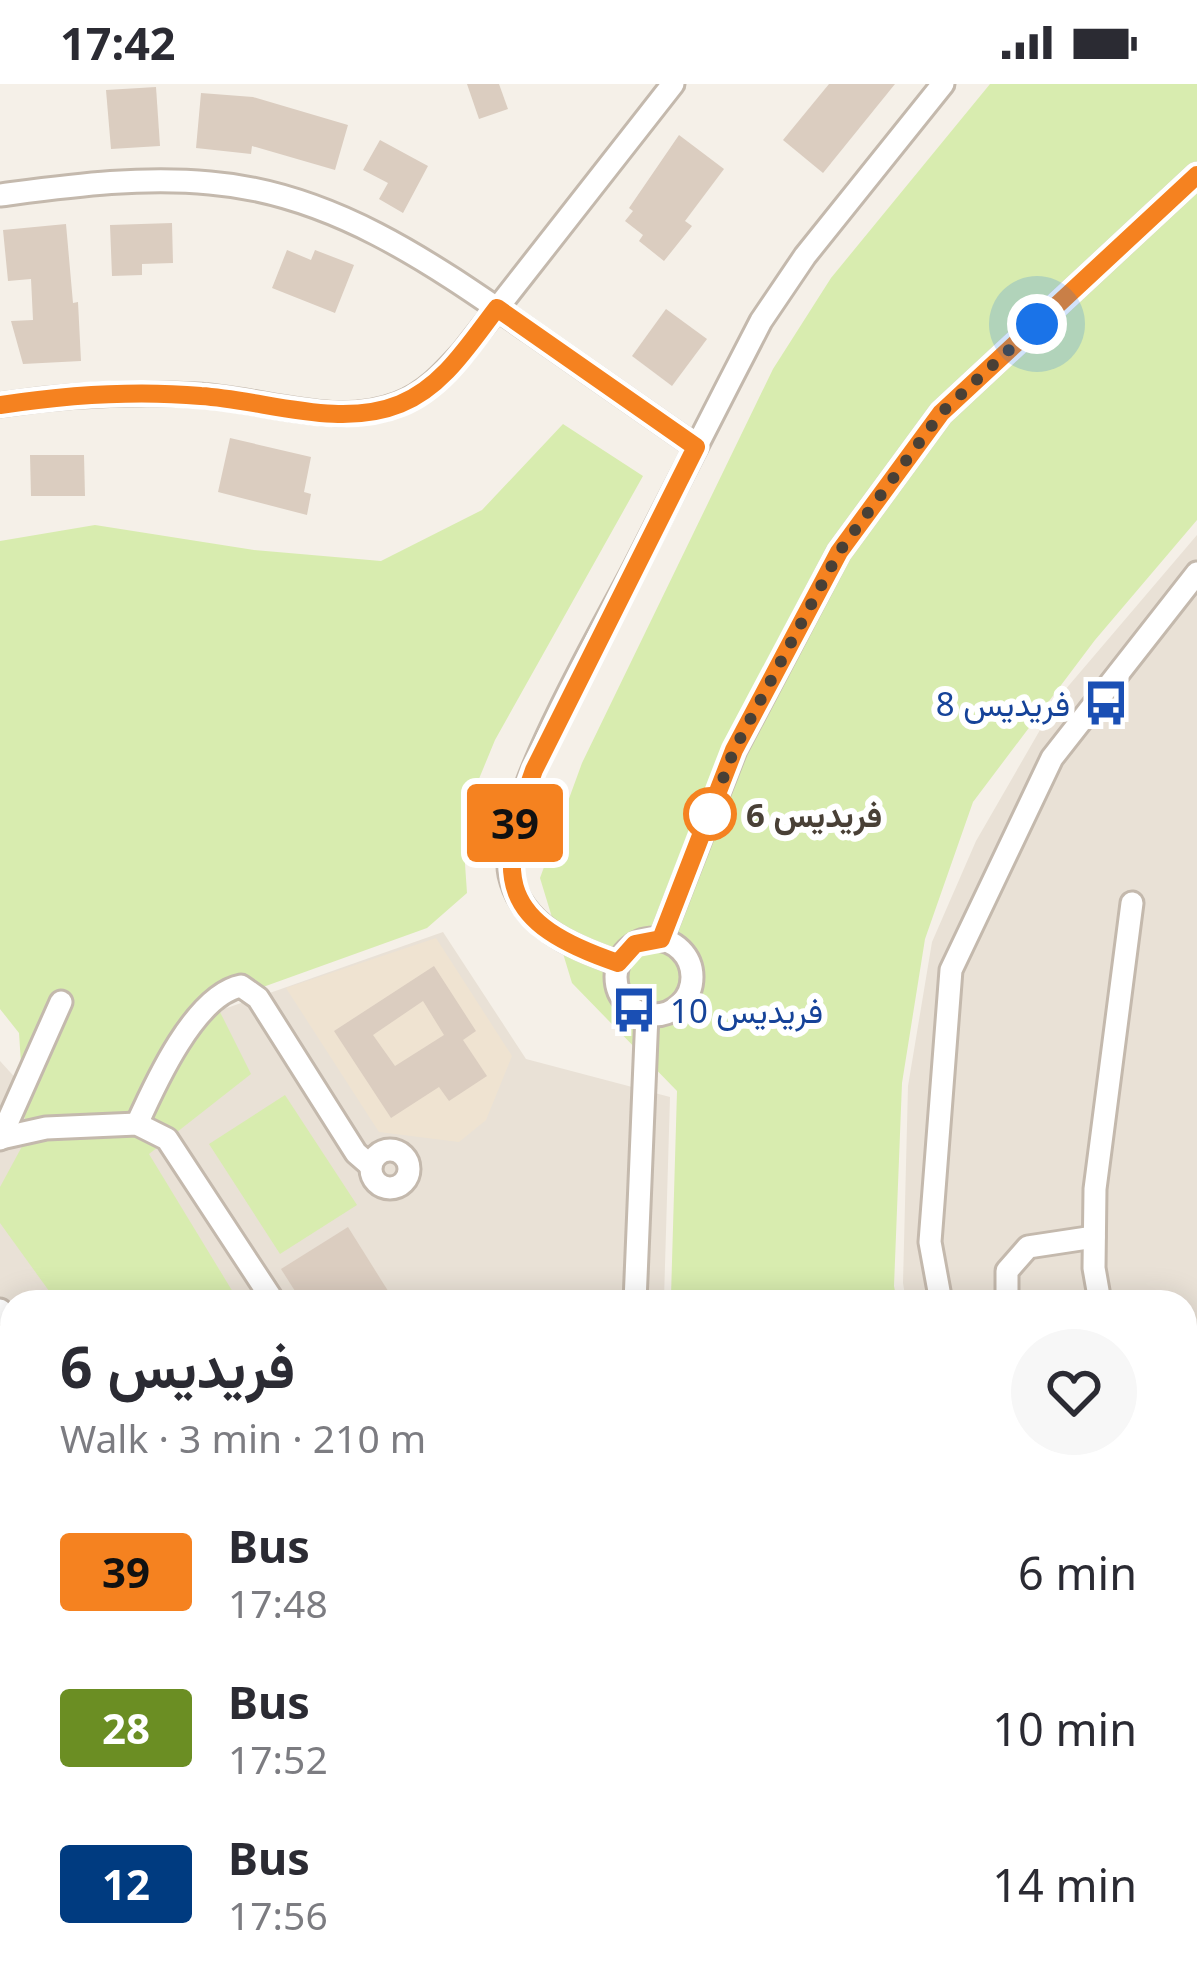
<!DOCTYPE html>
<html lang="en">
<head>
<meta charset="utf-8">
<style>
	:root { --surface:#fff; --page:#f7f7f7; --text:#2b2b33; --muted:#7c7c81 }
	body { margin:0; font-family:"Noto Sans",Vazirmatn,sans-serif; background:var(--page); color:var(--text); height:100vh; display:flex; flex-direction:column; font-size:45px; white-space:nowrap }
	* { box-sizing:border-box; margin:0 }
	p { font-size:39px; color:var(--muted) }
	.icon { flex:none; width:66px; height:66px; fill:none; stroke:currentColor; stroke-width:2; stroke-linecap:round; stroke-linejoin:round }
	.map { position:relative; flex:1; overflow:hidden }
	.side { position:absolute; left:0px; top:1206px; width:1197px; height:696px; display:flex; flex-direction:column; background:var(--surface); border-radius:36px 36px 0 0; box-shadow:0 6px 30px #0003 }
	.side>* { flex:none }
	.badge { padding:0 24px; border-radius:9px; font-size:42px; line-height:78px }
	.you { position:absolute; width:60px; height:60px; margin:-30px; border:9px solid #fff; border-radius:50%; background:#1a73e8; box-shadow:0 0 0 18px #1a73e833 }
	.map>.badge { position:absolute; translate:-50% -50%; box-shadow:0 0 0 6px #fff }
	.round { display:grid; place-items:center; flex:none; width:126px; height:126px; border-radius:63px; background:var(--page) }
	.head { display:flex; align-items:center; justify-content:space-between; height:204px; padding:0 60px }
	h1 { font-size:57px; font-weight:700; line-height:90px }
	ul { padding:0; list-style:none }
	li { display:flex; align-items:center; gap:36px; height:156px; padding:0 60px }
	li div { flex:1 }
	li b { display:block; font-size:45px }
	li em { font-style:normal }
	li .badge { min-width:132px; font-weight:700; text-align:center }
	.status { display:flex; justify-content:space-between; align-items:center; height:84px; padding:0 60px; background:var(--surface); direction:ltr }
	.status svg { height:33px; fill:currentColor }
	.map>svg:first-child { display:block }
	.residential { fill:#e9e1d6 }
	.education { fill:#efe3d1 }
	.green { fill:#d8ecaf }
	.building { fill:#dbcdc0; fill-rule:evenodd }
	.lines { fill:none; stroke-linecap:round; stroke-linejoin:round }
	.service-casing { stroke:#c4b9ad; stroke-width:16 }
	.minor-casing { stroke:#c4b9ad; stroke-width:27 }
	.service { stroke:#fff; stroke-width:10 }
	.minor { stroke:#fff; stroke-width:21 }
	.line-casing { stroke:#fff; stroke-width:27 }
	.line { stroke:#f58220; stroke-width:18 }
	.walk { stroke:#494036; stroke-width:12; stroke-dasharray:0 21.6 }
	.stop-dot { fill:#fff; stroke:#f58220; stroke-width:6 }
	.labels { text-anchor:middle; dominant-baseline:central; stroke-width:12; stroke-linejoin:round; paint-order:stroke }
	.transit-label { font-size:33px; fill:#164399; stroke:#fff; text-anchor:end }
	.stop-label { font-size:33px; font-weight:bold; fill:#494036; stroke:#fff; text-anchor:start }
</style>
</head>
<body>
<div class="status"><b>17:42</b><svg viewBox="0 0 49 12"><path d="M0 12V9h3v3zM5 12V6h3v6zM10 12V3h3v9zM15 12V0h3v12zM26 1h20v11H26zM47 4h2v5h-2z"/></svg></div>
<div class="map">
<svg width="1197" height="1902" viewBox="0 0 1197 1902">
	<rect width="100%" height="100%" fill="#f5f0e8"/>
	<g class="residential">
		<polygon points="1197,451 1197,1902 668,1902 693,1890 1185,1890 1185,1218 906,1218 903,1199 908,1002 932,858 976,757 1059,613"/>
		<polygon points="443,848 526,975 670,1013 664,1215 728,1218 12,1218 12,1890 218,1890 225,1902 0,1902 0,977 49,1031 224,925"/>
		<polygon points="379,1890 533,1890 537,1896 548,1890 647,1890 654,1902 368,1902"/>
	</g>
	<g class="education">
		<polygon points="436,854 512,972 486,1036 459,1058 379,1048 286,904"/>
		<polygon points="12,1709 12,1890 205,1890 212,1902 0,1902 0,1716"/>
	</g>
	<g class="green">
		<polygon points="990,0 1197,0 1197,436 1095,556 973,718 925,855 902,999 894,1202 897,1218 743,1218 743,1214 671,1212 677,1007 572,899 540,794 582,679 773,285 831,194"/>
		<polygon points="563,340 643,392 495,656 462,736 467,809 427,844 216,920 251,990 149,1070 239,1218 57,1218 0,1139 0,1103 26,1055 19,949 0,925 0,457 95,441 254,466 381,477 482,426"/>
		<polygon points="285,1011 357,1121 280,1170 209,1060"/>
		<polygon points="225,1890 371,1890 359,1902 233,1902"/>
	</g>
	<g class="building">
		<polygon points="467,0 499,0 508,25 479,35"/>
		<polygon points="829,0 895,0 823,89 783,56"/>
		<polygon points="156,3 160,62 111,65 106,6"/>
		<polygon points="201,9 253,13 348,41 335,86 252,62 251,70 196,64"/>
		<polygon points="679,51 724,85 685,137 692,142 664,177 639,157 643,151 625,137 633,127 629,124"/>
		<polygon points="380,56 428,82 403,129 379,115 388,99 363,86"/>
		<polygon points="172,139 173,179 142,180 142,191 112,192 110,141"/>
		<polygon points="66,140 73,219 78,218 81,277 23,280 11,237 33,236 31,195 8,197 3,146"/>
		<polygon points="287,166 311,176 315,166 354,181 335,229 272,204"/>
		<polygon points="666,225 707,255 672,302 632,272"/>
		<polygon points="230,354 311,373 304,408 311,410 307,431 218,408"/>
		<polygon points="30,371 84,371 85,412 31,412"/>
		<path d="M 434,882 L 476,947 L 463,956 L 487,992 L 449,1017 L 439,1003 L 391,1034 L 334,947 ZM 423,917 L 444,951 L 395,982 L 373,951 Z"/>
		<polygon points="348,1143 395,1218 302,1218 281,1185"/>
	</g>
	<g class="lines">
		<g class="service-casing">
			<g id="service">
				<polyline points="194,1902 200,1890"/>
				<polyline points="231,1902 233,1890"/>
			</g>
		</g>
		<g class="minor-casing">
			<g id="minor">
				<path d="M 0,111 C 70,102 140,92 210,99 C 333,109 433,180 531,248 C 586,286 641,325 696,363"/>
				<path d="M 0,321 C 64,311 131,308 196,311 C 262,314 334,345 398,320 C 425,310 444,289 463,268 L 673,0"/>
				<polyline points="661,855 735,666 839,468 941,329 1197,91"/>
				<circle cx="654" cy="893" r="38"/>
				<path d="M 618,879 C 574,864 522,843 510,791 C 496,724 603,546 636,481 C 678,399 719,318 761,237 L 805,172 L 943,0"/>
				<path d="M 137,1040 C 155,1000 195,911 241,902 L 258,914 L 356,1069 L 371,1082"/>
				<polyline points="1,1054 46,1044 137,1040 167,1055 274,1218"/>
				<polyline points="0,1055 61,918"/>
				<circle cx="390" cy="1085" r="19"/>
				<polyline points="635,1218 647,930"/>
				<polyline points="941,1218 930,1158 951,886 1052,674 1197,489"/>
				<polyline points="1007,1218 1007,1187 1028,1163 1094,1153"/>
				<polyline points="1100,1218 1094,1184 1095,1105 1132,819"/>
				<polyline points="0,1226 12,1237"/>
				<polyline points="1185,1519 1197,1538"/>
				<polyline points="0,1619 12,1617"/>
				<polyline points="649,1902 675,1890"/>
			</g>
		</g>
		<use href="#service" class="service"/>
		<use href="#minor" class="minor"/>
	</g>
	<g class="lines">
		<g class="line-casing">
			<path id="line" d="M 0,321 C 66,311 135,306 201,312 C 265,316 339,345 400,320 C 443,303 470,259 497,224 L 696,363 L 534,686 C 494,796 500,839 618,879 L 635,860 L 661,855 L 734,666 L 839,468 L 941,329 L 1197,91"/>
		</g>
		<use href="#line" class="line"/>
		<polyline class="walk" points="710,730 705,742 734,666 839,468 941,329 1037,240"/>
	</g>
	<defs>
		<g id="bus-bare" transform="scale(3.6)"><path d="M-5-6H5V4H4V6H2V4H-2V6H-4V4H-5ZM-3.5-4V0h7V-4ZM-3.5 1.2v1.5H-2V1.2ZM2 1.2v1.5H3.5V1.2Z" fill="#1a4fb4" stroke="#fff" stroke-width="2.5" paint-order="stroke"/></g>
	</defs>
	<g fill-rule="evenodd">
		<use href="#bus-bare" x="1106" y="619"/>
		<use href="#bus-bare" x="634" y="926"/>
	</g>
	<circle class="stop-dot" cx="710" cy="730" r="24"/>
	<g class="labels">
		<g class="transit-label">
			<text x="1070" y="619">فريديس 8</text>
			<text x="670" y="926" text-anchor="start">فريديس 10</text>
		</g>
		<g class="stop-label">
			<text x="746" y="730">فريديس 6</text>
		</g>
	</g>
</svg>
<div class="you" style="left:1037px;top:240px"></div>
<b class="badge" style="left:515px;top:739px;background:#f58220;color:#111">39</b>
<section class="side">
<div class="head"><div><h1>فريديس 6</h1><p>Walk · 3 min · 210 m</p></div><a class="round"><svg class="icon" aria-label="heart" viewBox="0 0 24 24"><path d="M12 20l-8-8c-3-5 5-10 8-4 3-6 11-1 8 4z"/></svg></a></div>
<ul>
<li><span class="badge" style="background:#f58220;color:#111">39</span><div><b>Bus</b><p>17:48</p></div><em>6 min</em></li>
<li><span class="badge" style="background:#6b8e23;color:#fff">28</span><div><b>Bus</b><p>17:52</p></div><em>10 min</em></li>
<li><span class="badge" style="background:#003b80;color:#fff">12</span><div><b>Bus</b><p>17:56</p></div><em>14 min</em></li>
</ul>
</section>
</div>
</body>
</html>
